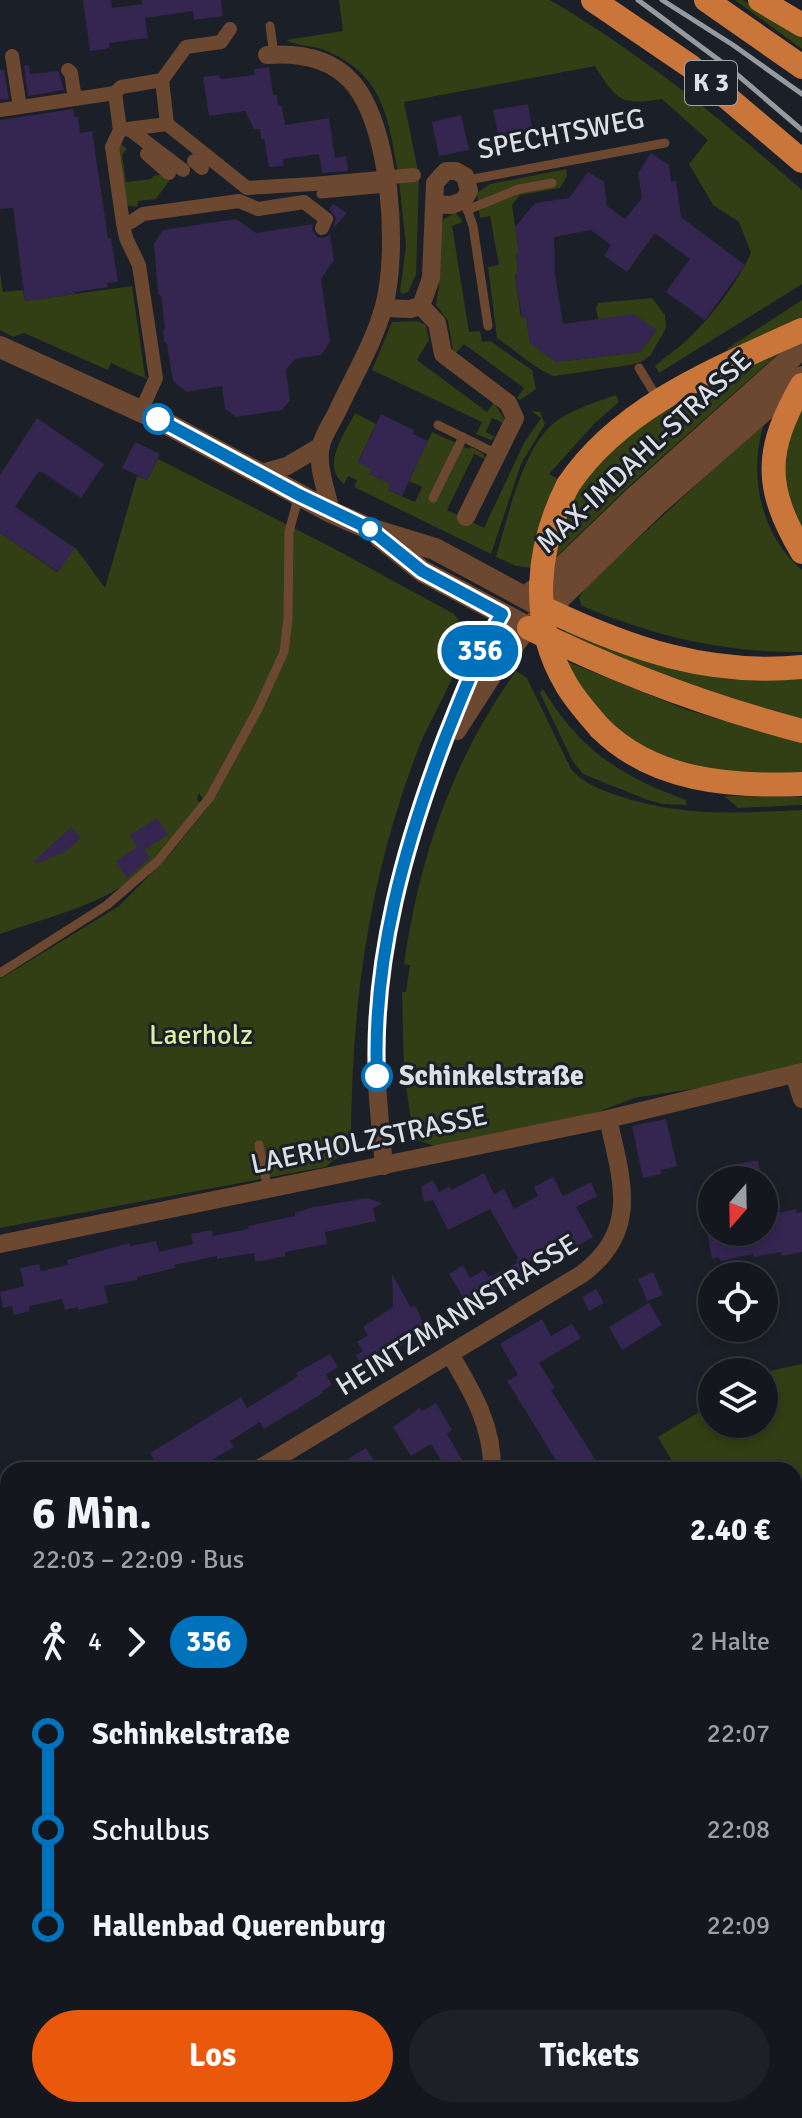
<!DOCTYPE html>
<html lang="de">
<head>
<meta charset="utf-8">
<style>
	:root { --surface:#14171d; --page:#1d2026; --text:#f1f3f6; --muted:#9d9fa4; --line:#33363b; --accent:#ea580c }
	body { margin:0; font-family:Signika,sans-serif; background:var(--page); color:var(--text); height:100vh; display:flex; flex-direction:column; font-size:30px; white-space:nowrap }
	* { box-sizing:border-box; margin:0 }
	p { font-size:26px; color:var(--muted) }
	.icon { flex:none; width:44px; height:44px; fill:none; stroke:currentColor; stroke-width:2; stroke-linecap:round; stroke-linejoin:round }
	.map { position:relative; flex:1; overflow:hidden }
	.side { position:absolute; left:0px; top:1462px; width:802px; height:656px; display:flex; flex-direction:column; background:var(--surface); border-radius:24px 24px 0 0; box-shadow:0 4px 12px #0003,0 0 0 2px var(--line) }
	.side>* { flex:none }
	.badge { padding:0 16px; border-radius:26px; font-size:28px; line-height:52px }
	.needle { width:52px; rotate:200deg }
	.buttons { position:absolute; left:698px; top:1166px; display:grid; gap:16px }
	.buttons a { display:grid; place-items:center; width:80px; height:80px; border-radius:50%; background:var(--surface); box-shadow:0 4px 12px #0003,0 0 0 2px var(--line); font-size:40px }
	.map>.badge { position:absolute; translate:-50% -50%; box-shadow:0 0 0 4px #fff }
	.legs { display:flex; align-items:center; gap:12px; height:88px; padding:0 32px; font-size:26px }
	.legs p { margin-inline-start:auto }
	.head { display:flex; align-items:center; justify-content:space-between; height:136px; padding:0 32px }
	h1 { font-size:44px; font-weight:700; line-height:60px }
	.cta { display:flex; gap:16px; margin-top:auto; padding:16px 32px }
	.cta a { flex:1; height:92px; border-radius:48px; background:var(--accent); color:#fff; font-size:32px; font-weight:700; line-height:92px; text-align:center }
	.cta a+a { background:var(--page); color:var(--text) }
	ul { padding:0 32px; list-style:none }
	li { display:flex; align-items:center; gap:28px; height:96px; font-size:30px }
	li i { display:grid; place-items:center; width:12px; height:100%; margin:0 10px; background:currentColor }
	li i::after { content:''; width:20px; height:20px; margin:-10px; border:6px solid; border-radius:50%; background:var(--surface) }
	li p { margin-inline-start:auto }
	li:first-child i { background:linear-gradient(#0000 50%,currentColor 0) }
	li:last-child i { background:linear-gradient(currentColor 50%,#0000 0) }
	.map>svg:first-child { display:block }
	.green { fill:#323e13 }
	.building { fill:#352551 }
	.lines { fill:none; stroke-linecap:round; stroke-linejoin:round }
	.service { stroke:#6d4830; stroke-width:9 }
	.pedestrian { stroke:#6d4830; stroke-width:14 }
	.minor { stroke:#6d4830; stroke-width:18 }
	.tertiary { stroke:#6d4830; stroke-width:22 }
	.trunk { stroke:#ca763b; stroke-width:24 }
	.rail { stroke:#969aa0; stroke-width:5 }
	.pedestrian-bridge { stroke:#6d4830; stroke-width:14 }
	.trunk-bridge { stroke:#ca763b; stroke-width:24 }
	.line-1-casing { stroke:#fff; stroke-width:18 }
	.line-1 { stroke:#0072bc; stroke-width:12 }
	.stop-1-dot { fill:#fff; stroke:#0072bc; stroke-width:4 }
	.labels { text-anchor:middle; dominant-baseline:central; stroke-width:6; stroke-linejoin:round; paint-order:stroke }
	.shield { fill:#1b1f27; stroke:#a2a5ac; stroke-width:2 }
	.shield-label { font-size:26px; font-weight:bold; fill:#dcdfe5 }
	.street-label { font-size:28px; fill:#dcdfe5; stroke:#1b1f27 }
	.park-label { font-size:28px; fill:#d6f09f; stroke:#1b1f27 }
	.stop-label { font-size:28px; font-weight:bold; fill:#dcdfe5; stroke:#1b1f27; text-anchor:start }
</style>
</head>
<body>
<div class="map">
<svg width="802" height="2118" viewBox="0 0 802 2118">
	<rect width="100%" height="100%" fill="#1b1f27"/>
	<g class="green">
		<path d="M 339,0 L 550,0 C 642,54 722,120 802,190 L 802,284 L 659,373 L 655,366 C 667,355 682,346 693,334 C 715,312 738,281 751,253 L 739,222 L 713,205 L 689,164 L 708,140 L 662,99 C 621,106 616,100 595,66 L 404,102 L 418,171 L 398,172 C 388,118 384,76 327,51 C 314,45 299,47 286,40 L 343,31 Z"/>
		<polygon points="735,0 742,0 802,33 802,49"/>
		<polygon points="121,144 127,149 122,155 126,182 151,179 153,176 164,174 168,176 169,181 156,199 138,201 137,207 126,205 118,148"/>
		<path d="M 566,169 L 567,176 L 560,188 L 520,195 L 512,205 L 519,253 L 516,254 L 518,273 L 515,274 L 521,317 L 526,317 L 530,343 L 556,362 L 640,352 L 656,331 L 598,319 L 596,308 L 598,303 L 652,298 L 665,315 L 666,328 L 650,356 L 641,362 L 630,365 L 554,376 C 533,368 516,350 497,338 L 488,267 L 499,265 L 490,216 L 480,218 L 477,193 L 490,184 Z"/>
		<polygon points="419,178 416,275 408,292 403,294 400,292 406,246 399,180"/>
		<polygon points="456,213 463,222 452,226 469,332 480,331 482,342 490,341 532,370 536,389 520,400 517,398 524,388 464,344 456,353 453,350 448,321 436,305 439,285 440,225 444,219"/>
		<polygon points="0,272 3,292 23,290 25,301 132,286 145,376 149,380 111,363 108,370 24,333 13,337 0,330"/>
		<polygon points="802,300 802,318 727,351 728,348"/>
		<polygon points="417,321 426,325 429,340 417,360 487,412 494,403 504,418 503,423 492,418 486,432 495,437 491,440 476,434 482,422 372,370 392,322"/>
		<path d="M 787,346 L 628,487 L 556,557 L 533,568 L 516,566 L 496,557 C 508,517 523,444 558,420 C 576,408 596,402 616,395 L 619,402 L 595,423 L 549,474 L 577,490 L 607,446 L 645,416 Z"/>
		<polygon points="802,399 802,537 778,465"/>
		<path d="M 531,411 L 540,412 L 545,424 L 521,464 L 491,554 L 354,487 L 357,480 L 348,476 L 344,484 C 320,466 345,433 355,413 L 376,424 L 358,462 L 372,469 L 370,474 L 391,484 L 388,490 L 415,502 L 422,487 L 409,481 L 432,432 L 469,449 L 471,447 L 483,453 L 485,459 L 474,454 L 447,510 L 484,528 L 524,443 L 541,418 Z"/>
		<path d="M 765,421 C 747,471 760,535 802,570 L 802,652 C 724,653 654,636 582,606 L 579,598 L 587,586 Z"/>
		<path d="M 158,459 L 331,547 L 454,614 C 459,621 464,626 465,635 C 467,659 429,721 419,747 C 370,874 352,999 351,1135 L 346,1151 L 325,1167 L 0,1228 L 0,979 L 119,906 L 167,858 L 208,807 L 199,793 L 197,800 L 201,803 C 184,823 169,847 150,865 C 107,905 53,915 0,934 L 0,533 L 57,572 L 75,547 L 105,588 L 137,476 L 147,480 Z"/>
		<polygon points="566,630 802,672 802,725 561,639"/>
		<polygon points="566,661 687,710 802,742 802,778 724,777 642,752 587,698"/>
		<path d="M 516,671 L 527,678 L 571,769 C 584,784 601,790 619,796 C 682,817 737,813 802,810 L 802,1066 L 704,1087 L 634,1098 L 585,1117 L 439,1147 L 419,1141 L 413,1133 L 404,1073 L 402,992 L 406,992 L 410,965 L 404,964 C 420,855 452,761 516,671 Z"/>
		<path d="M 543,689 C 579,749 620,776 686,800 L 687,805 L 662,804 L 648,800 L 583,774 L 572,760 L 540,693 Z"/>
		<polygon points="724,796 802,797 802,805 738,808"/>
		<polygon points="802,1364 802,1997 797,2015 802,2025 802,2118 603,2118 605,2110 794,2110 794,1470 677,1470 658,1437 712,1404 712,1424 764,1424 764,1372"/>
		<polygon points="8,1953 8,2046 3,2048 8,2077 8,2106 0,2107 0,1956"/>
	</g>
	<g class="building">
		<polygon points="83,0 111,0 112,8 142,4 142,0 221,0 223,16 194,20 193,11 145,18 148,38 109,43 110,47 105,49 90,51"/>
		<polygon points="29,65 30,74 58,71 64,90 28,96 24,66"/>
		<polygon points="269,67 273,95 277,95 278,105 282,106 285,125 329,118 335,158 346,156 348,171 322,173 319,154 283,159 283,166 269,167 264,139 261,139 260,129 254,129 245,111 209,116 203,77 218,75 221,79 255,75 254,69"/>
		<polygon points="0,70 4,70 9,99 0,100"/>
		<polygon points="528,104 534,137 500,143 493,110"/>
		<polygon points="73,109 74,117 78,117 80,133 92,131 108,238 111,238 118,282 107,283 108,287 75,292 75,294 25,301 13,208 0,209 0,120"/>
		<polygon points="461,115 469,150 439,156 432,122"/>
		<polygon points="651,153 669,165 671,182 676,181 681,217 745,265 705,320 666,292 690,259 655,233 627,272 604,256 611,245 591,230 554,237 555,275 563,324 634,314 657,330 640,352 556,362 530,343 526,317 522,318 515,274 518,273 516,253 519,253 515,227 535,203 569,198 588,172 604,182 607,206 625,219 642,198 638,173"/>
		<polygon points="333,204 347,213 333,229 336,218 329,209"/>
		<polygon points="236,219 256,233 313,224 312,230 317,237 324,238 330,234 334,260 321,279 330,342 321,355 295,359 286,370 290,400 282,410 236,417 225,409 222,386 186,392 173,381 167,344 164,342 163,331 165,328 161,296 158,294 154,243 163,230"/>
		<polygon points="381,414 414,430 413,434 428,441 402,496 388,490 390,484 369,474 372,469 358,463"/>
		<polygon points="37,418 104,464 81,498 42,472 38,472 15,507 75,548 58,572 0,533 0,475"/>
		<polygon points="135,442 160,454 147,480 122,468"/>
		<polygon points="157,818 168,835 144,850 150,858 127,878 116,861 137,847 130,835"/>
		<polygon points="71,827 81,838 65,852 36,864 34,861"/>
		<polygon points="666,1119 677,1166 660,1170 661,1174 643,1178 632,1126"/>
		<polygon points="752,1161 758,1161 762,1180 734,1180 732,1165"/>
		<polygon points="484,1173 494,1194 504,1189 514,1209 538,1196 534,1187 553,1177 563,1196 591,1182 597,1196 576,1207 593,1237 557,1257 559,1260 497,1292 496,1290 474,1304 469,1295 464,1299 449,1274 463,1265 470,1278 484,1270 489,1277 517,1263 516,1260 518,1258 490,1209 448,1230 433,1200 424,1202 421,1187 433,1180 439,1192 450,1186 451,1190"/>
		<polygon points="367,1198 382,1203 373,1209 376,1221 325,1232 327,1244 285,1252 285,1256 255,1262 254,1253 217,1259 217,1256 174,1265 175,1268 137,1277 137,1280 104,1286 108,1303 78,1310 78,1307 65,1310 62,1299 29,1306 30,1311 14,1315 12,1306 3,1308 0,1292 24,1286 20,1268 39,1264 41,1271 68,1265 67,1260 130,1243 130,1246 156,1241 159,1252 193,1244 191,1234 212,1230 213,1236 249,1229 248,1226 295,1216 295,1213 309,1208"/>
		<polygon points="796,1209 797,1213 802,1212 802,1252 782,1256 781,1252 754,1257 753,1254 720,1261 719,1257 712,1259 707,1232 764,1232 764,1216"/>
		<polygon points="653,1272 663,1295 647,1301 638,1279"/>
		<polygon points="392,1274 411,1308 415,1305 427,1331 363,1368 356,1355 363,1351 357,1342 368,1335 363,1327 393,1307"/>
		<polygon points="596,1289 604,1303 589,1311 582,1297"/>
		<polygon points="649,1303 662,1325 622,1350 609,1327"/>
		<polygon points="542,1319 551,1336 572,1324 581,1338 539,1363 555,1388 551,1390 602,1470 562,1470 507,1381 518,1375 500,1344"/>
		<polygon points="330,1354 338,1367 326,1374 332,1385 322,1391 323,1393 264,1429 260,1422 230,1441 234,1447 195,1470 160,1470 150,1453 241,1397 247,1408 291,1381 298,1376 296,1373"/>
		<polygon points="436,1403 452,1430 447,1434 465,1465 457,1470 447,1470 431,1444 411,1456 393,1427 420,1408 422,1411"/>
		<polygon points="366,1448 380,1470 330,1470"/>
	</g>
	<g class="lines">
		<g class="service">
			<polyline points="270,26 274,54"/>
			<polyline points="468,180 665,143"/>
			<polyline points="321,194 386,188"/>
			<polyline points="464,200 473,226 488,326"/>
			<polyline points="467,210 519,189 552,183"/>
			<polyline points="639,368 658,399"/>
			<polyline points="438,425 497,454"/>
			<polyline points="433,498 463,437"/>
			<polyline points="0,973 107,905 158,861 210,797 258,709 284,652 288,619 289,532 299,495"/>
			<polyline points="259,1145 268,1190"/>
			<polyline points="581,2118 582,2110"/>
		</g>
		<g class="pedestrian">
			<polyline points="12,56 20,107"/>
			<polyline points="68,70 71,73 75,99"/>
			<polyline points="115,93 121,87 162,80"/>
			<polyline points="0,110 115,93 120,130 112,147 123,223 126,238 139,265 156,378 141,411"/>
			<polyline points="167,124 162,80 186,47 221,42 230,29"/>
			<polyline points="129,129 183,170"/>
			<polyline points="120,130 167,124 247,188 313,184"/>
			<polyline points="147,154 169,173"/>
			<polyline points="194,161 202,168"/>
			<polyline points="123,223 131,222 143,214 239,201 258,209 304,202 326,219 322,228"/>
		</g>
		<g class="minor">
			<path d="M 267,55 C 297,53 329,57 351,81 C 391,124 399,251 384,306 C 374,343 353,377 337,412 C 332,422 324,434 321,445 C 316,465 327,492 331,512"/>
			<polyline points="434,204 452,205 464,200 469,191 465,176 456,171 446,171 435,183 431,278 421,306 437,323 443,354 508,403 515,418 466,517"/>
			<polyline points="384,308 410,309 421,306"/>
			<polyline points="262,473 287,466 321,446"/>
			<polyline points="457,731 497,669 529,628"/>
			<polyline points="794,1074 802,1099"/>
			<path d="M 384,1166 C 381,1132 377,1097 376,1063 C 376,952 405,844 444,742 C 461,697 477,655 502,614"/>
			<polyline points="0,1244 608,1119 802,1072"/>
			<path d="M 450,1354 C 472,1391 493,1426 492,1470"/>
			<path d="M 257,1470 L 582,1274 C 640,1231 622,1181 608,1119"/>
			<polyline points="0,1624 8,1620"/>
			<polyline points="0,1833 8,1830"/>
		</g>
		<g class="tertiary">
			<polyline points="0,347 158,419 331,512 370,529 435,549 548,610"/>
			<polyline points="380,537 422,571 529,628 655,506 802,377"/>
			<polyline points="532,592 550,579 634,498 802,348"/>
		</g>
		<g class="trunk">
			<polyline points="593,0 690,66 802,161"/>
			<polyline points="706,0 802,67"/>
			<polyline points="760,0 802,25"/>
			<path d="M 802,385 C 764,451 764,487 802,552"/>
			<path d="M 568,485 C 621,406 718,368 802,330"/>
			<path d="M 548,610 C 631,649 709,676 802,667"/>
			<path d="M 529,628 C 616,672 708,706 802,731"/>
			<path d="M 600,728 C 653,781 730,787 802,784"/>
		</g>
		<g class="rail">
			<polyline points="638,0 727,66 802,130"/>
			<polyline points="662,0 733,45 802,94"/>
		</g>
		<polyline class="pedestrian-bridge" points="313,184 414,175"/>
		<path class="trunk-bridge" d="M 568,485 C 536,548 529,621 566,684 C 575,700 588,714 600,728"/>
	</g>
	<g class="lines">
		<g class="line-1-casing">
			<path id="line-1" d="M 158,419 L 299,495 L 370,529 L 422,571 L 502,614 C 478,653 463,694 446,736 C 405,844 372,959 377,1076"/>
		</g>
		<use href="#line-1" class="line-1"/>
	</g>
	<g class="stop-1-dot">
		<circle cx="158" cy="419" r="14"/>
		<circle cx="370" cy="529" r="10"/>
		<circle cx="377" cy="1076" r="14"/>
	</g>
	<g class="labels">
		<rect class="shield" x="685" y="61" width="52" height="44" rx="6"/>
		<g class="shield-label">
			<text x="711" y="83">K 3</text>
		</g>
		<g class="street-label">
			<text transform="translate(561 134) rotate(-11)">SPECHTSWEG</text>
			<text transform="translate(644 452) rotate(-43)">MAX-IMDAHL-STRASSE</text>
			<text transform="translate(369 1140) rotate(-12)">LAERHOLZSTRASSE</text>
			<text transform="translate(457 1315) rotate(-32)">HEINTZMANNSTRASSE</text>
		</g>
		<g class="park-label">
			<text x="201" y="1035">Laerholz</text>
		</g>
		<g class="stop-label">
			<text x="399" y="1076">Schinkelstraße</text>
		</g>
	</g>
</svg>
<div class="buttons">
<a><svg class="needle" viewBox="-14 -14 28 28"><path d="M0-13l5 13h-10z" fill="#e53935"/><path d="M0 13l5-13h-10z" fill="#9d9fa4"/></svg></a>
<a><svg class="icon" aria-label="locate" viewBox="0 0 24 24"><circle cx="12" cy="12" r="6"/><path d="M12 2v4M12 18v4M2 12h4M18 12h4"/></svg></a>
<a><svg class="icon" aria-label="layers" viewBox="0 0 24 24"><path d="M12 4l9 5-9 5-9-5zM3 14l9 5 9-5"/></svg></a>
</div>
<b class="badge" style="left:480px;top:651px;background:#0072bc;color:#fff">356</b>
<section class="side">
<div class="head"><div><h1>6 Min.</h1><p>22:03 – 22:09 · Bus</p></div><b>2.40 €</b></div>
<div class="legs"><svg class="icon" aria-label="walk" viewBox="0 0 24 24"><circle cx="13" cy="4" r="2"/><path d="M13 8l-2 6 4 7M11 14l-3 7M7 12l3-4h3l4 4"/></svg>4<svg class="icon" aria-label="forward" viewBox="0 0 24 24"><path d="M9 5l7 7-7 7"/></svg><b class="badge" style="background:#0072bc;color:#fff">356</b><p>2 Halte</p></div>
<ul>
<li><i style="color:#0072bc"></i><b>Schinkelstraße</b><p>22:07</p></li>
<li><i style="color:#0072bc"></i><span>Schulbus</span><p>22:08</p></li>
<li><i style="color:#0072bc"></i><b>Hallenbad Querenburg</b><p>22:09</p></li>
</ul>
<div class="cta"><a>Los</a><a>Tickets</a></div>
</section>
</div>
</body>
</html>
